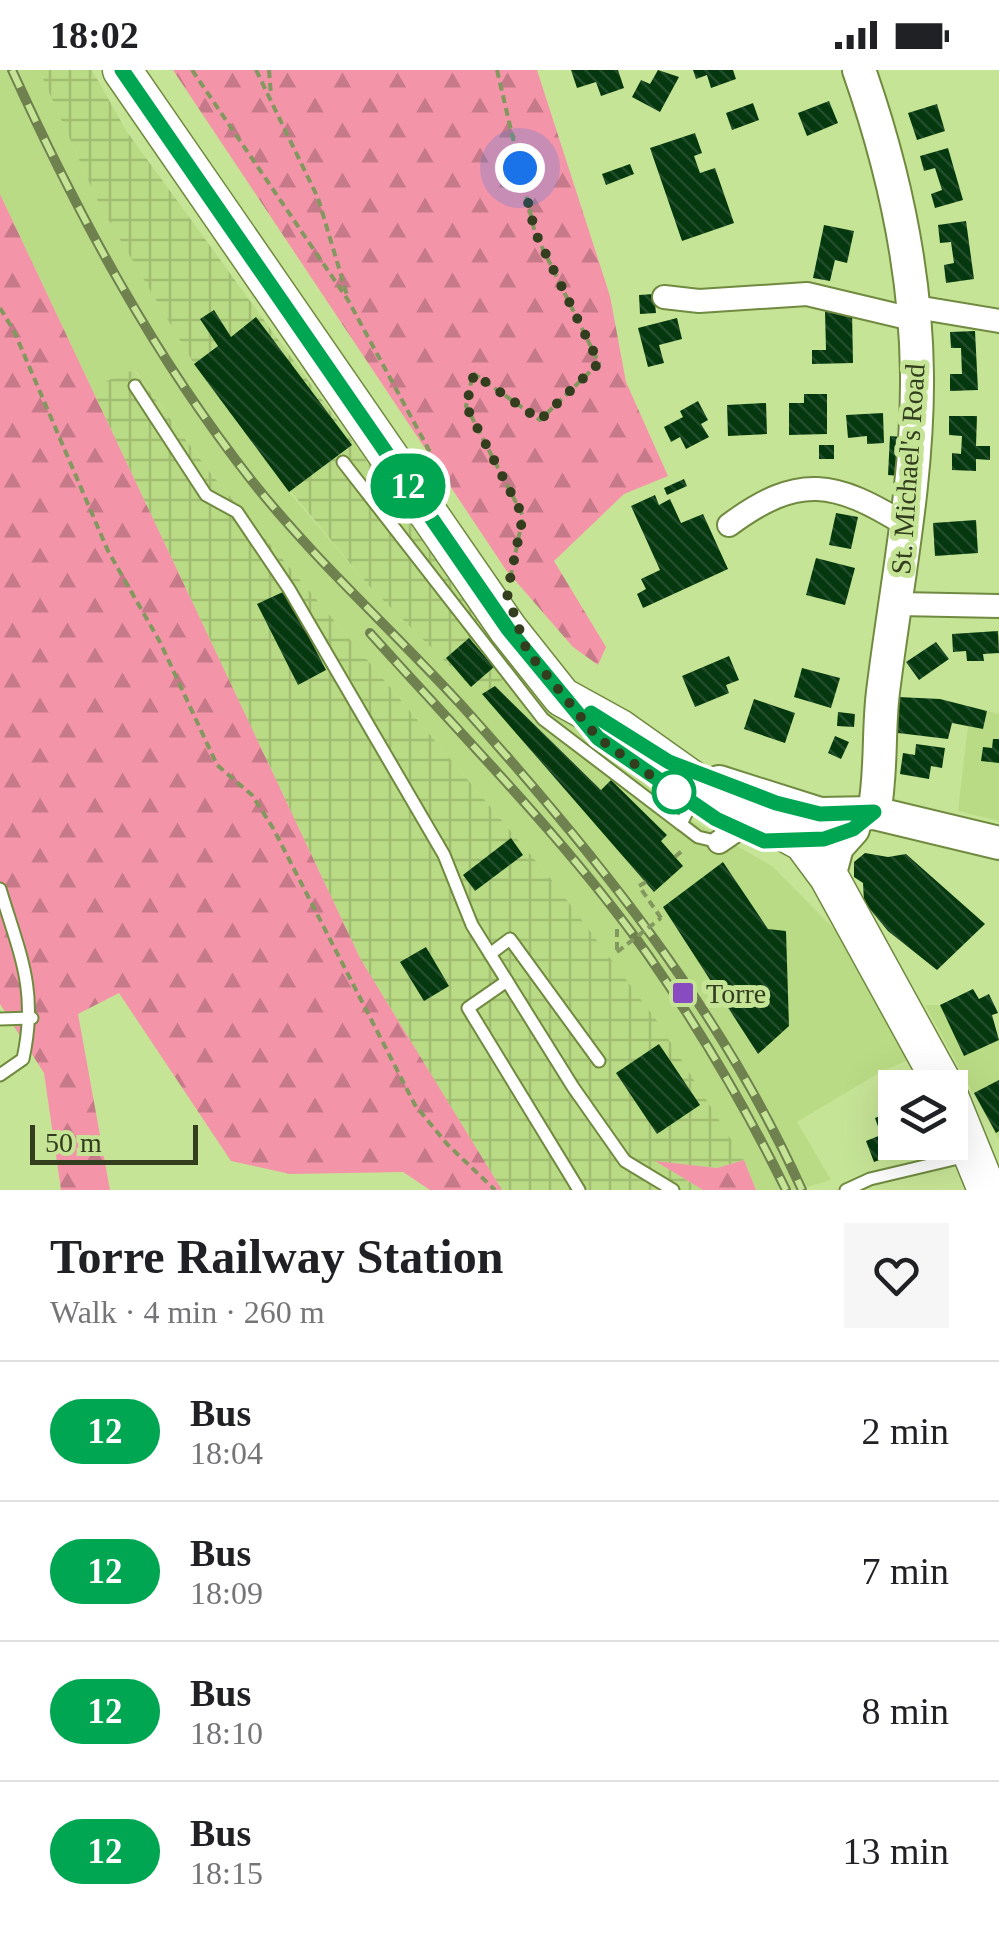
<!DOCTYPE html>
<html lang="en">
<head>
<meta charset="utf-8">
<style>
	:root { --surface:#fff; --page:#f6f6f6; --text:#202124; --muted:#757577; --line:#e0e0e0 }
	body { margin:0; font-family:"Times New Roman",serif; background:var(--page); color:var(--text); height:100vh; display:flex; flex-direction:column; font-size:38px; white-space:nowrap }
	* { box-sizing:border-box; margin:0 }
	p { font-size:32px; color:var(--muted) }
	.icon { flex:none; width:55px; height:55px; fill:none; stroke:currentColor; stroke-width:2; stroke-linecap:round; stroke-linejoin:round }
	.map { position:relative; height:1120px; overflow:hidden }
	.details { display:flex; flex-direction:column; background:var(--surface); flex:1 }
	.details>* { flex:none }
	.badge { padding:0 20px; border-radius:32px; font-size:35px; line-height:65px }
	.fabs { position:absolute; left:878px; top:1000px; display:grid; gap:20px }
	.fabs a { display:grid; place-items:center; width:90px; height:90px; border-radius:0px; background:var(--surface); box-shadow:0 10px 40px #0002; font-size:50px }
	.scale { position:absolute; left:30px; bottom:25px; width:168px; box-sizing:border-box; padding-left:10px; border:5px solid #323e1e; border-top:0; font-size:28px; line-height:35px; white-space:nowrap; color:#323e1e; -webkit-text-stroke:8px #c6e496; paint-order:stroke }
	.you { position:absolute; width:50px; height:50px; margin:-25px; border:8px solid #fff; border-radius:50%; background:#1a73e8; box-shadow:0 0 0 15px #1a73e833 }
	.map>.badge { position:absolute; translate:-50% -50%; box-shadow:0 0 0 5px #fff }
	.round { display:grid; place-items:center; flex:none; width:105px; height:105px; border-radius:0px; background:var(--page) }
	.overview { display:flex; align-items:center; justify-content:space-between; height:170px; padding:0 50px }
	h1 { font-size:48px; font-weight:600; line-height:75px }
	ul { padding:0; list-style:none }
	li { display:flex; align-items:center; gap:30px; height:140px; padding:0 50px; border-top:2px solid var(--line) }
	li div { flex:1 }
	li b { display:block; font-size:38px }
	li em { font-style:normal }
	li .badge { min-width:110px; font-weight:700; text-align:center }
	.status { display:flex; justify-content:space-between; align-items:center; height:70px; padding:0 50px; background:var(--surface); direction:ltr }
	.status svg { height:28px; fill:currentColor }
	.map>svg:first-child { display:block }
	.built { fill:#badb85 }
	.industrial { fill:url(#industrial-grid) }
	.forest { fill:url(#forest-firs) }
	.building { fill:url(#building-back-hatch) }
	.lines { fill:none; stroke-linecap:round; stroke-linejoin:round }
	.lane-casing { stroke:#708a40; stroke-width:15 }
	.street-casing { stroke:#708a40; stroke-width:26 }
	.secondary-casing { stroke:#708a40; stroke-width:36 }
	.primary-casing { stroke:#708a40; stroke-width:41 }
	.path { stroke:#82985f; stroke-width:4; stroke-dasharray:8 5; stroke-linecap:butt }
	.lane { stroke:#fff; stroke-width:11 }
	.street { stroke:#fff; stroke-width:22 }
	.secondary { stroke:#fff; stroke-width:32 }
	.primary { stroke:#fff; stroke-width:38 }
	.rail-casing { stroke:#6e814e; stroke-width:10 }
	.rail { stroke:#c6e496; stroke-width:6; stroke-dasharray:19; stroke-linecap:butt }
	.path-bridge { stroke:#82985f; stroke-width:4; stroke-dasharray:8 5; stroke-linecap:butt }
	.line-casing { stroke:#fff; stroke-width:22 }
	.line { stroke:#00a651; stroke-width:15 }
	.walk { stroke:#323e1e; stroke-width:10; stroke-dasharray:0 18 }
	.stop-dot { fill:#fff; stroke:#00a651; stroke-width:5 }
	.poi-dot { fill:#894bc0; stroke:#c6e496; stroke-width:4 }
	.labels { text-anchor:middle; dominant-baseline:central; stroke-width:10; stroke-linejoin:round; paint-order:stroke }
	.street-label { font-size:28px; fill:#323e1e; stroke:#c6e496 }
	.poi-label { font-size:28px; fill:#323e1e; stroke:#c6e496; text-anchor:start }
</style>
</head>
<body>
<div class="status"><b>18:02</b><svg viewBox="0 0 49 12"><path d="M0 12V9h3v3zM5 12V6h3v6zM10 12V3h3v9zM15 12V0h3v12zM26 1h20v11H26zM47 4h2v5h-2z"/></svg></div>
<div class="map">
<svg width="999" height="1120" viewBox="0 0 999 1120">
	<defs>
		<pattern id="industrial-grid" width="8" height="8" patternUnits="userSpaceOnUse" patternTransform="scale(2.5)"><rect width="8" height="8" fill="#badb85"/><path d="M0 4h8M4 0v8" fill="none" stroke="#a0bd72"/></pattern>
		<pattern id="forest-firs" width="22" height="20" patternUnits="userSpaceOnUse" patternTransform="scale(2.5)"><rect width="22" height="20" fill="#f494a9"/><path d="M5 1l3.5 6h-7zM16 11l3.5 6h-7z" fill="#c67a89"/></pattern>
		<pattern id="building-back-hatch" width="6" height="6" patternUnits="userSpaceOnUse" patternTransform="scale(2.5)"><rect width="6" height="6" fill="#063810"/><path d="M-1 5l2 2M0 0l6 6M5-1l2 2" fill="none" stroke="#224d2a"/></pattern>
	</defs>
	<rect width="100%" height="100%" fill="#c6e496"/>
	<g class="built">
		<polygon points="0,0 39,0 99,134 194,294 289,422 369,516 482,624 517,597 545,635 640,708 662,733 772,796 840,865 908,990 882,1001 797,1052 831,1110 797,1120 756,1120 744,1090 704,1027 551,809 212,405 135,300 91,317 0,124"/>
		<polygon points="987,641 999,644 999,751 958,741 968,656 983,659"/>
		<polygon points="925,935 940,935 964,986 999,970 999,1070"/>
	</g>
	<g class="industrial">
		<polygon points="39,0 92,0 127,62 517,597 495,616 482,624 471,617 369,516 264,389 194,294 99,134"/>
		<polygon points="134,300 212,405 551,809 657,951 744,1090 717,1098 657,1092 703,1120 502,1120 361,890 91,317"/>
	</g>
	<g class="forest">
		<polygon points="173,0 537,0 610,226 626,312 668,406 624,424 554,491 606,577 598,595 573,577 506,500"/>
		<polygon points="0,124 361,890 502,1120 430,1120 403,1102 290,1104 231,1091 119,923 78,944 110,1120 61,1120 44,1003 0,934"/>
		<polygon points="744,1090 756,1120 703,1120 655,1091 717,1098"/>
	</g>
	<g class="building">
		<polygon points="571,0 618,0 624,18 601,26 596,12 577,18"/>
		<polygon points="658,0 679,7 660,42 632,27 641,10 650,14"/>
		<polygon points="693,0 733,0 736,9 711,18 707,5 696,9"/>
		<polygon points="829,31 838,53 807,66 798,43"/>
		<polygon points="753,33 759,50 732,60 726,43"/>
		<polygon points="937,34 945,61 917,70 908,43"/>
		<polygon points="695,63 702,83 694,86 700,103 715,98 734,153 682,171 650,78"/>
		<polygon points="948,78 963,130 935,138 931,124 942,120 935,98 924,101 920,86"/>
		<polygon points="630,94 634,104 606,115 602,104"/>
		<polygon points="966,151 974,209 946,213 944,195 954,193 951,172 940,173 938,155"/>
		<polygon points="824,155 854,161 847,193 835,190 830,211 813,208"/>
		<polygon points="654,224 656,243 640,244 639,225"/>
		<polygon points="214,240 231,267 256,247 352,375 289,422 194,294 218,276 200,249"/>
		<polygon points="852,240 853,293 812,294 812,280 826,280 825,241"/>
		<polygon points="677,248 682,269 659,275 664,293 648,297 638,258"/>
		<polygon points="975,261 978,320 950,321 950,304 962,304 961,278 951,278 950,262"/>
		<polygon points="804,324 827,324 827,364 789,365 789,333 804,333"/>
		<polygon points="698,331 708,350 701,354 709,367 686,379 680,367 671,372 664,357 683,347 680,341"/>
		<polygon points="766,333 767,364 728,366 727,335"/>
		<polygon points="883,343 884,373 867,374 867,366 848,368 846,345"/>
		<polygon points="949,346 977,346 976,376 990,376 990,390 976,389 976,401 952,400 952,383 961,384 962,366 949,365"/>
		<polygon points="890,366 902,367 900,406 888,405"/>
		<rect x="819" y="375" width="15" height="14"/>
		<polygon points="684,409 687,416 667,425 664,418"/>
		<polygon points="655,425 659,435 670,429 681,453 703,444 728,499 643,538 637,524 646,519 641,509 660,500 631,436"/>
		<polygon points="836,443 858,447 851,479 829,475"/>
		<polygon points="976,450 978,483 935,486 933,453"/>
		<polygon points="816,488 855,498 845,535 806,525"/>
		<polygon points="285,521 326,600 298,615 257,534"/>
		<polygon points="998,561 999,583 983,584 984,591 967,591 966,581 953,582 952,564"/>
		<polygon points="469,568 494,597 471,617 446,588"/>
		<polygon points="936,572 949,589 919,610 906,592"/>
		<polygon points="729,586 739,610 726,615 729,623 695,637 682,606"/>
		<polygon points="802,598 840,608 831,638 794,627"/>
		<polygon points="495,616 601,720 611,710 667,765 661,771 683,796 654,822 482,624"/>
		<polygon points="898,627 940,629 987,641 983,659 952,653 948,669 898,663"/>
		<polygon points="754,629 795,643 785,673 744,659"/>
		<polygon points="838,642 855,644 854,657 837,656"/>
		<polygon points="835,666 849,672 841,689 828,683"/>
		<polygon points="993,669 999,669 999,693 981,691 983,677 992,678"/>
		<polygon points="916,674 945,678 942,698 931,696 929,709 900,704 903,683 915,685"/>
		<polygon points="511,768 523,785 475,821 463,805"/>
		<polygon points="865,783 888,787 906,784 985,854 937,900 888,861 864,832 863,813 854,807 854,792"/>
		<polygon points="723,792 768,859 786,861 789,956 758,984 663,837"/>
		<polygon points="426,877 449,916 424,931 400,892"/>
		<polygon points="973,919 979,929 989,924 998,943 992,945 999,970 964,986 940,935"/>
		<polygon points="659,974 700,1035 657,1064 616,1003"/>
		<polygon points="999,1010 999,1061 996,1063 974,1023"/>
		<polygon points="895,1018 895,1072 926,1073 874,1092 866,1071 881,1065 875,1048 888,1043 881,1023"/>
	</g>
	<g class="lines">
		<g class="lane-casing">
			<g id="lane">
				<polyline points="135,316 206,425 237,442 289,519 444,785 472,855 573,1017 625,1091 673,1120"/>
				<polyline points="343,392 543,649 681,754"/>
				<polyline points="704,725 697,737 689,738 681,754 698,767 719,772"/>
				<path d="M 0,819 C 20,885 38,920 23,989 L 0,1005"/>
				<polyline points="490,884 510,869 599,991"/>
				<polyline points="507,911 468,938 579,1120"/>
				<polyline points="0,949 32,948"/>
				<polyline points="846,1120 870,1109 967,1086"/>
			</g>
		</g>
		<g class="street-casing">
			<g id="street">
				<polyline points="664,227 699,231 807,224 912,249"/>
				<polyline points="910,236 999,251"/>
				<path d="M 729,455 C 799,403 835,411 906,455"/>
				<polyline points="899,534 999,536"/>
				<polyline points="719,772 735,761 744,739"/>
			</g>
		</g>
		<g class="secondary-casing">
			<g id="secondary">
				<path d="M 859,0 C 893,97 916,201 917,305 C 918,411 896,516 883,622 C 878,662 882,702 874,743"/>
				<polyline points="719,712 820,744 874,743 999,773"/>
				<polyline points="829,807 837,777 853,759"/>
			</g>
		</g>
		<g class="primary-casing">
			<g id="primary">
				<polyline points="122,0 508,559 562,627 620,659 706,720 803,772 829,807 945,1018"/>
				<polyline points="950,1029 987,1120"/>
			</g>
		</g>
		<g class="path">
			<polyline points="192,0 348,230 450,419"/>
			<polyline points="256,0 318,128 347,225"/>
			<polyline points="269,0 271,25"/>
			<polyline points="497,0 535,163 599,293 540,350 473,303 466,336 523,446 510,510"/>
			<polyline points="0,238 14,261 108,481 160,572 217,695 252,725 273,758 415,1035 447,1074 495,1120"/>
			<polyline points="675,787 683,780"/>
			<polyline points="646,812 639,816 661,848"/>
			<polyline points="617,859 617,882"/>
		</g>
		<use href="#lane" class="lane"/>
		<use href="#street" class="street"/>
		<use href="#secondary" class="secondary"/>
		<use href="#primary" class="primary"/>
		<g class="rail-casing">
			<g id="rail">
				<path d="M 12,0 C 78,145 153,285 252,411 C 317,493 394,561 464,638 C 596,785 721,939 802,1120"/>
				<path d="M 370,563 C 464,668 566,770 648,885 C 699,958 747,1040 786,1120"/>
			</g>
		</g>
		<use href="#rail" class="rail"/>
		<polyline class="path-bridge" points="617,882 661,848"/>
	</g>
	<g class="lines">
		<g class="line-casing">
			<polyline id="line" points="122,0 508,559 598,668 716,749 764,771 824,769 853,759 874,742 820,744 776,733 669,692 591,643"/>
		</g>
		<use href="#line" class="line"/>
		<polyline class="walk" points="520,98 535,162 599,293 540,350 474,304 466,336 523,446 507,524 527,581 598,668 674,722"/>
	</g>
	<circle class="stop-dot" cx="674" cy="722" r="20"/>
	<rect class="poi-dot" x="671" y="911" width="24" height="24" rx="5"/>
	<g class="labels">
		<g class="street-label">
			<text transform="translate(908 399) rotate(-86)">St. Michael's Road</text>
		</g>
		<g class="poi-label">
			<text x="706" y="923">Torre</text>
		</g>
	</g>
</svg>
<div class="fabs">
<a><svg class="icon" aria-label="layers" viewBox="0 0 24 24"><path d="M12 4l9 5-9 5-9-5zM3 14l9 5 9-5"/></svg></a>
</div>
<div class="scale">50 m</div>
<div class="you" style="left:520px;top:98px"></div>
<b class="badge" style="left:408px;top:416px;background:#00a651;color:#fff">12</b>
</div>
<section class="details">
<div class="overview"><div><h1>Torre Railway Station</h1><p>Walk · 4 min · 260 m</p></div><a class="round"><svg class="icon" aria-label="heart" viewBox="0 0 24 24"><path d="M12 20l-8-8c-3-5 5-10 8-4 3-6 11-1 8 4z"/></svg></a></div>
<ul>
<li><span class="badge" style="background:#00a651;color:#fff">12</span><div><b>Bus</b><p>18:04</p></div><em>2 min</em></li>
<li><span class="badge" style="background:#00a651;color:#fff">12</span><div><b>Bus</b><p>18:09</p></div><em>7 min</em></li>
<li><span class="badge" style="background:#00a651;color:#fff">12</span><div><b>Bus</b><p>18:10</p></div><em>8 min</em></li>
<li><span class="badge" style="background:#00a651;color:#fff">12</span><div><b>Bus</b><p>18:15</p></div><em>13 min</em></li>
</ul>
</section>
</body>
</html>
